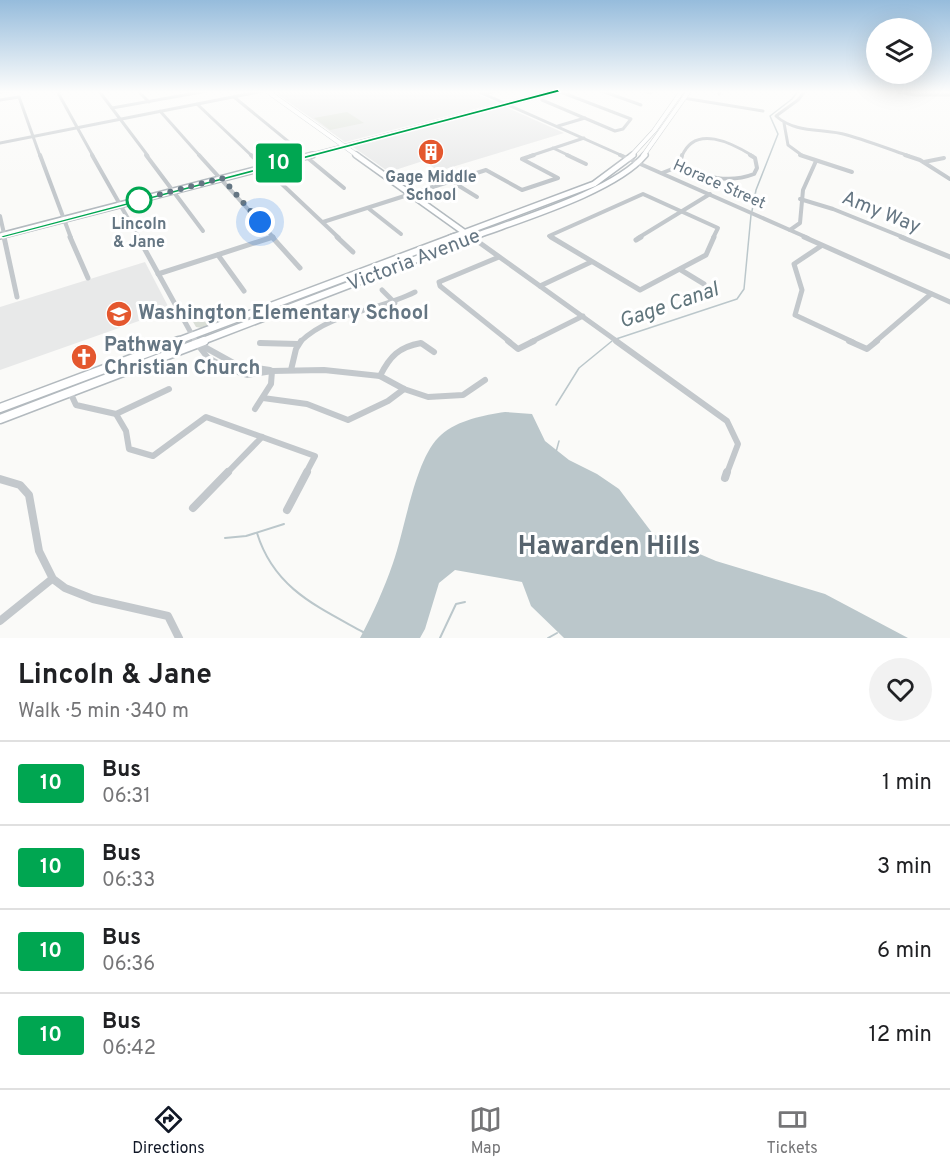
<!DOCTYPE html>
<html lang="en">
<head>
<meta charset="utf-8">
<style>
	:root { --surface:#fff; --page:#f2f2f2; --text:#202124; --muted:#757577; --line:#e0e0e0; --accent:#111827 }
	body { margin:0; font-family:Overpass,sans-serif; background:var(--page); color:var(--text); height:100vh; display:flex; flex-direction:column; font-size:22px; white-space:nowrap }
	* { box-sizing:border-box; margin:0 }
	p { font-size:20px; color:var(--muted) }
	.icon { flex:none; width:33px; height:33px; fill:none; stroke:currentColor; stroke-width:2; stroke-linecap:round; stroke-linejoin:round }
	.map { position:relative; height:638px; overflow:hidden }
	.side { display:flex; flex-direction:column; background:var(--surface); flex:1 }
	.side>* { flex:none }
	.badge { padding:0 12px; border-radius:4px; font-size:21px; line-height:39px }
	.buttons { position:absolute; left:866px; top:18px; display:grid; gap:12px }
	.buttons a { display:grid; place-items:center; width:66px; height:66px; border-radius:50%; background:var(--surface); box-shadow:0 6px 24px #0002; font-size:30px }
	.you { position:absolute; width:30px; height:30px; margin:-15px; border:4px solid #fff; border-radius:50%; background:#1a73e8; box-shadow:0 0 0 9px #1a73e833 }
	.map>.badge { position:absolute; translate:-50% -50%; box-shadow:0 0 0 3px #fff }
	.round { display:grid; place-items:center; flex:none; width:63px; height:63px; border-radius:32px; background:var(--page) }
	.headline { display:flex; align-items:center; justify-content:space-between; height:102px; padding:0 18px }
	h1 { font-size:28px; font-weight:700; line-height:45px }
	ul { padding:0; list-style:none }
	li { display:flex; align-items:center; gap:18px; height:84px; padding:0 18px; border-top:2px solid var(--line) }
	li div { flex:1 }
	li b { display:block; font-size:22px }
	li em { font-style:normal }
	li .badge { min-width:66px; font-weight:700; text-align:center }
	.tabs { display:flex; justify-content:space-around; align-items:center; height:84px; border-top:2px solid var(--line); background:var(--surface); font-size:16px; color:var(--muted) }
	.tabs a { display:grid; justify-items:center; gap:3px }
	.tabs .active { color:var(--accent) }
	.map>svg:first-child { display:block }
	.built { fill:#e8e9e9 }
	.green { fill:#dadfd7 }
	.water { fill:#bbc7cb }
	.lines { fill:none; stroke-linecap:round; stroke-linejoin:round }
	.stream-far1 { stroke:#bbc7cb; stroke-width:1.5 }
	.stream { stroke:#bbc7cb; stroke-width:2 }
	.secondary-far3-casing { stroke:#b3babf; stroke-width:5 }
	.secondary-far2-casing { stroke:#b3babf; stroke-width:8 }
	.secondary-far1-casing { stroke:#b3babf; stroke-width:9 }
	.secondary-casing { stroke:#b3babf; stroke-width:11 }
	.street-far4 { stroke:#c3c8cc; stroke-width:3 }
	.street-far3 { stroke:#c3c8cc; stroke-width:4 }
	.street-far2 { stroke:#c3c8cc; stroke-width:5 }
	.street-far1 { stroke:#c3c8cc; stroke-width:6 }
	.street { stroke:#c3c8cc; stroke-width:8 }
	.secondary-far3 { stroke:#fff; stroke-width:4 }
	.secondary-far2 { stroke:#fff; stroke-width:5 }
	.secondary-far1 { stroke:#fff; stroke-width:6 }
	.secondary { stroke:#fff; stroke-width:8 }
	.rail-casing { stroke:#a2aab0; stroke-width:3 }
	.rail { stroke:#fff; stroke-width:1.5; stroke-dasharray:3; stroke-linecap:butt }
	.line { fill:#00a651; stroke:#fff; stroke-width:1.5 }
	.walk { stroke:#657683; stroke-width:6; stroke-dasharray:0 10.8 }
	.stop-dot { fill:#fff; stroke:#00a651; stroke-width:3 }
	.labels { text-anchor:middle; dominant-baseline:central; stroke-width:6; stroke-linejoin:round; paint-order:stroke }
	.far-poi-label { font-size:16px; font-weight:bold; fill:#657683; stroke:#fff }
	.far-street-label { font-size:16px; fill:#657683; stroke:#fff }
	.far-stop-label { font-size:16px; font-weight:bold; fill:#657683; stroke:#fff }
	.street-label { font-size:20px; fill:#657683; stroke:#fff }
	.poi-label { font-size:20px; font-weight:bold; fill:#657683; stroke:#fff; text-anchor:start }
	.water-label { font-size:21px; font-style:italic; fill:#60757c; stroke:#fff }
	.near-neighbourhood-label { font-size:26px; font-weight:bold; fill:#57646e; stroke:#fff }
</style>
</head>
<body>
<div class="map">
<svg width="950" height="638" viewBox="0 0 950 638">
	<rect width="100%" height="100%" fill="#fafaf8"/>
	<g class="built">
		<polygon points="273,91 470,91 498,103 345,142"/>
		<polygon points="506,107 564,133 439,171 423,161 389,172 353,147"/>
		<polygon points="145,262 170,310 0,370 0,307"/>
	</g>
	<g class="green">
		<polygon points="347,112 364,123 330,130 314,118"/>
		<polygon points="220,310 223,313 238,310 240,313 202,328 196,327 192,320"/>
	</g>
	<path class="water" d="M 505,412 L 532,414 L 545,441 L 569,460 L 597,474 L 619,489 L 653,534 L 716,561 L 825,594 L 908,638 L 564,638 L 531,606 L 522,582 L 455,570 L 439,583 L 425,629 L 420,638 L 360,638 C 373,613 384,589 393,563 C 405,530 415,457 441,435 C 458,420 484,415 505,412 Z"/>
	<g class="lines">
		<g class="stream-far1">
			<polyline points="752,211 756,190 778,134 770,116 792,99 798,91"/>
			<polyline points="616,339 737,299 744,289 751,215"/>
			<polyline points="556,405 579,368 612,341"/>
			<polyline points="556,452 559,441"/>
		</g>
		<g class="stream">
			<path d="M 257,533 C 274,588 316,606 363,632"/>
			<polyline points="225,538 246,536 284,524"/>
			<polyline points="440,638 456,604 465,602"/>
			<polyline points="548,638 557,633"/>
		</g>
		<g class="secondary-far3-casing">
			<g id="secondary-far3">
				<polyline points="267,91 358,156"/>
				<polyline points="307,156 558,91"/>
				<polyline points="631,156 654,131 682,91"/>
				<polyline points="643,156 689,91"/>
			</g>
		</g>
		<g class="secondary-far2-casing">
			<g id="secondary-far2">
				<polyline points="356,155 468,235"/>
				<polyline points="0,236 312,155"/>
				<polyline points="450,238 594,184 633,155"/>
				<path d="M 470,238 C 517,220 614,192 645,155"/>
			</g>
		</g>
		<g class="secondary-far1-casing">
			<g id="secondary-far1">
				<polyline points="175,342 454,237"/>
				<polyline points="200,342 474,237"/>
			</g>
		</g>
		<g class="secondary-casing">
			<g id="secondary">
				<polyline points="0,408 179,341"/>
				<polyline points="0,419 204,341"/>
			</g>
		</g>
		<g class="street-far4">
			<polyline points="57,91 93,156"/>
			<polyline points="99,91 148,156"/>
			<polyline points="138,91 149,102"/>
			<polyline points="477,91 623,156"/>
			<polyline points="602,91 641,105"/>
			<polyline points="643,91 651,93"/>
			<path d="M 805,91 L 798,100 L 776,116 C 796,134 823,128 847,135 C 868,141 889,149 909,156"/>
			<polyline points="833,91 854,91"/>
			<polyline points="893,91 915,95 950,95"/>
			<polyline points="484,94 496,91"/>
			<polyline points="719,94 720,91"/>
			<polyline points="234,97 306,156"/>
			<polyline points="677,97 763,111"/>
			<polyline points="0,100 19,97 40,156"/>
			<polyline points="542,100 615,131 623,129 631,119 558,91"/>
			<polyline points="197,104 252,156"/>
			<polyline points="112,108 207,91"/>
			<polyline points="160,111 200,156"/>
			<polyline points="784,123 788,145 803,156"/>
			<polyline points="558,126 585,118"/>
			<polyline points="0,143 263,91"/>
			<polyline points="553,148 570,156"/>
			<polyline points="530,156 584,138"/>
			<path d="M 682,156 C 695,124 732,143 753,156"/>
		</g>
		<g class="street-far3">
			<polyline points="40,155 71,238"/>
			<polyline points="92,155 139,238"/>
			<polyline points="146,155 203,231"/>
			<polyline points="199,155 274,238"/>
			<polyline points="251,155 339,238"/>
			<polyline points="304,155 344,188"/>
			<polyline points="567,155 586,164"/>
			<polyline points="620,155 808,238"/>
			<path d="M 682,155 L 680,166 C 705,177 728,184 754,174 L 757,168 L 755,158 L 750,155"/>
			<polyline points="800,155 852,172"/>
			<polyline points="905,155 920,160 950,179"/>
			<polyline points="924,162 944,158"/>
			<polyline points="662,173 680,166"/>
			<polyline points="451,181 477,197"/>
			<polyline points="800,199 833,209 905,238"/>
			<polyline points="368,208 401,234"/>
			<polyline points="0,216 5,238"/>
			<polyline points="323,222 486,170 522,190 558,178 522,159 534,155"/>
			<polyline points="790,230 800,223 803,190 816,161"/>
			<polyline points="268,238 273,237"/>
			<polyline points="553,238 549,236 643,194 718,228 713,238"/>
			<polyline points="638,238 710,194"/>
		</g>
		<g class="street-far2">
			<polyline points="4,237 17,297"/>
			<polyline points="70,237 88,278"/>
			<polyline points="138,237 196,342"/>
			<polyline points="272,237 300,268"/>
			<polyline points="337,237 353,252"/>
			<polyline points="551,237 640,290 706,255 714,237"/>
			<polyline points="804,237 950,302"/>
			<polyline points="901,237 950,257"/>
			<polyline points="473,238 618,342"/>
			<polyline points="636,240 641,237"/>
			<polyline points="821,246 794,264 802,290 795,315 853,342"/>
			<polyline points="218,255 244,291"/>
			<polyline points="499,257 439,282 440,286 510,342"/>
			<polyline points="681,270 704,284"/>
			<polyline points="158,274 273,237"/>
			<polyline points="540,286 591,262"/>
			<polyline points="382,290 395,303"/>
			<path d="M 300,342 C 331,312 378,311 415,292"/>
			<polyline points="531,342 583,316"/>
			<polyline points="875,342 931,294"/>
		</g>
		<g class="street-far1">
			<polyline points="195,341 208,358 228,369 247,375 272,371 324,370 380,376 404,389 428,397 463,395 485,380"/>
			<polyline points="508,341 518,349 534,341"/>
			<polyline points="616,341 727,421 738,444 727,473"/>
			<polyline points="849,341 867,349 877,341"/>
			<polyline points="260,343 298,344"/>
			<polyline points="199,344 237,365 270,370"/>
			<polyline points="291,370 296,349 301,341"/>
			<path d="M 380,376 C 390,356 399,347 421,343 L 434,352"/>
			<polyline points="70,392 76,405 116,414 126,431 129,449 153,456 206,417 315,456 306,473"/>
			<polyline points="263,398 307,404 348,420 388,401 404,389"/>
			<polyline points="255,409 271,384 272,371"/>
			<polyline points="116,414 169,389"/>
			<polyline points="227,473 262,437"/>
		</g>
		<g class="street">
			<polyline points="725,478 727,472"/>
			<polyline points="0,479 20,485 29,495 39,551 53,579 65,588 93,599 168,616 179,638"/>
			<polyline points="193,508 228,472"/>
			<polyline points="287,510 307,472"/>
			<polyline points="0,621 52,579"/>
		</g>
		<use href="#secondary-far3" class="secondary-far3"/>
		<use href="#secondary-far2" class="secondary-far2"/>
		<use href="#secondary-far1" class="secondary-far1"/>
		<use href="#secondary" class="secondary"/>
		<g class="rail-casing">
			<polyline id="rail" points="0,92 9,91"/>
		</g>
		<use href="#rail" class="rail"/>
	</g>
	<linearGradient id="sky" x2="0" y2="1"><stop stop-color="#96bcdc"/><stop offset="0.51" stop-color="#fdfdfc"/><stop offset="1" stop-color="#fdfdfc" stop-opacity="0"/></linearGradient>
	<rect width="950" height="180" fill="url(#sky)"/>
	<polygon class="line" points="558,89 560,92 3,238 0,236"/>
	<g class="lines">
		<polyline class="walk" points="139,200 222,178 260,222"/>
	</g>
	<defs>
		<g id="building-disc" transform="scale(1.35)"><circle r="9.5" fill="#e4572e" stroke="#fff"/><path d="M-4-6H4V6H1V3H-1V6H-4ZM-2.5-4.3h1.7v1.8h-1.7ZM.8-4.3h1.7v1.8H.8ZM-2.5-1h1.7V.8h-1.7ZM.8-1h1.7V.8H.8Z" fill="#fff"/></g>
		<g id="school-disc" transform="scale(1.35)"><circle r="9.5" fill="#e4572e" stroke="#fff"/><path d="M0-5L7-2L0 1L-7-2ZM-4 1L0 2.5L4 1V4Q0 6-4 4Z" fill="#fff"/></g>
		<g id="church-disc" transform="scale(1.35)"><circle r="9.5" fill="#e4572e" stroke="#fff"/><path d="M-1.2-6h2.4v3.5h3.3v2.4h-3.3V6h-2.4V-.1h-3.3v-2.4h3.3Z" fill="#fff"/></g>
	</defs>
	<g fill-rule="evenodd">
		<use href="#building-disc" x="431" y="152"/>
		<use href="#school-disc" x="119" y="314"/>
		<use href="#church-disc" x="84" y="357"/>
	</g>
	<circle class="stop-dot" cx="139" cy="200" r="12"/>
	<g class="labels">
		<g class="far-poi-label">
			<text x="431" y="178">Gage Middle<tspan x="431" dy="18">School</tspan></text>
		</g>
		<g class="far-street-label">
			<text transform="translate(719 185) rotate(24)">Horace Street</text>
		</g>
		<g class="far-stop-label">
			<text x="139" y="225">Lincoln<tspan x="139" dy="18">&amp; Jane</tspan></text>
		</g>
		<g class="street-label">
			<text transform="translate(881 213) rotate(22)">Amy Way</text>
			<text transform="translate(414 261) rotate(-21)">Victoria Avenue</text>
		</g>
		<g class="poi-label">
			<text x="138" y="314">Washington Elementary School</text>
			<text x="104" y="346">Pathway<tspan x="104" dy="23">Christian Church</tspan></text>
		</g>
		<g class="water-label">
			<text transform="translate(669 306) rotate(-19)">Gage Canal</text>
		</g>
		<g class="near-neighbourhood-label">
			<text x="609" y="547">Hawarden Hills</text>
		</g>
	</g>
</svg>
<div class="buttons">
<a><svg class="icon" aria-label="layers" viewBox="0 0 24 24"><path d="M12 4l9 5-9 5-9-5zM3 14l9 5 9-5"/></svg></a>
</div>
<div class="you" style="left:260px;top:222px"></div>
<b class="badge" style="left:279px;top:163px;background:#00a651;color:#fff">10</b>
</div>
<section class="side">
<div class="headline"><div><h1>Lincoln &amp; Jane</h1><p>Walk · 5 min · 340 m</p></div><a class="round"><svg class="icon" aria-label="heart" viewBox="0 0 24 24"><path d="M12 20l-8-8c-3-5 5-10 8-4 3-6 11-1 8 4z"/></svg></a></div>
<ul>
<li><span class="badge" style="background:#00a651;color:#fff">10</span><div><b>Bus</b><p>06:31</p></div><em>1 min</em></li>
<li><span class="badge" style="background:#00a651;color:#fff">10</span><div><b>Bus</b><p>06:33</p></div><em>3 min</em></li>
<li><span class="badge" style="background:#00a651;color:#fff">10</span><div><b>Bus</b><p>06:36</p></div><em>6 min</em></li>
<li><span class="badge" style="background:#00a651;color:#fff">10</span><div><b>Bus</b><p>06:42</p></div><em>12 min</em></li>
</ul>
</section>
<nav class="tabs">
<a class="active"><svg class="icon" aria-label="directions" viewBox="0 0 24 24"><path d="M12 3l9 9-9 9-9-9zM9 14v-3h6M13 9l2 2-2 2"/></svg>Directions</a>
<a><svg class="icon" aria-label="map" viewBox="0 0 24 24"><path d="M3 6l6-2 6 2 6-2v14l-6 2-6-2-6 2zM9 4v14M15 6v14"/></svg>Map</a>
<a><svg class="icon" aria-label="tickets" viewBox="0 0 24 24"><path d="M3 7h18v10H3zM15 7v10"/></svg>Tickets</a>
</nav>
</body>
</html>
